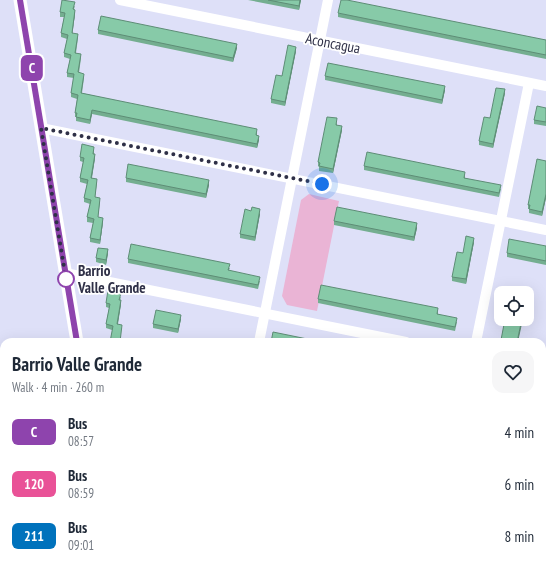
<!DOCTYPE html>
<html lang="en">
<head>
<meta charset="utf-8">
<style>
	:root { --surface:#fff; --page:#f6f6f7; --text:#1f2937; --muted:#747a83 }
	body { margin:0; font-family:"PT Sans Narrow",sans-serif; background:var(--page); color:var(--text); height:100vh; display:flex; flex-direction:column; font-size:15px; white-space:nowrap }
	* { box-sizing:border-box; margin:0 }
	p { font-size:13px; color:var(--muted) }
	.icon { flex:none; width:22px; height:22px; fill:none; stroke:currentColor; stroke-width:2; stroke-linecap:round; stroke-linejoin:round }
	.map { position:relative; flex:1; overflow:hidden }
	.sheet { position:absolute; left:0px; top:338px; width:546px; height:232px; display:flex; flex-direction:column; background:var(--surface); border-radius:12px 12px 0 0; box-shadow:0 4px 16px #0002 }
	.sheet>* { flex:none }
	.badge { padding:0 8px; border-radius:6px; font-size:14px; line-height:26px }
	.buttons { position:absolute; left:494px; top:286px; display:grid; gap:8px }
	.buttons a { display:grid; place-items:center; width:40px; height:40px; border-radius:8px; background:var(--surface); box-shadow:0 4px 16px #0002; font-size:20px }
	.you { position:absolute; width:20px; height:20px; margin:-10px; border:3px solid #fff; border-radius:50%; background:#1a73e8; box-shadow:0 0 0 6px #1a73e833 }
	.map>.badge { position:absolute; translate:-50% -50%; box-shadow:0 0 0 2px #fff }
	.round { display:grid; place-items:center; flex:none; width:42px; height:42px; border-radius:12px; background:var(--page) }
	.overview { display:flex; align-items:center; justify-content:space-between; height:68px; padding:0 12px }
	h1 { font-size:19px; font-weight:800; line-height:30px }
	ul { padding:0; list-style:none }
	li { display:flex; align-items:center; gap:12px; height:52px; padding:0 12px }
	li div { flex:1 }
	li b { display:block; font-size:15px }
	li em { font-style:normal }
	li .badge { min-width:44px; font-weight:700; text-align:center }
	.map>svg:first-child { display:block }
	.green { fill:#eab4d5 }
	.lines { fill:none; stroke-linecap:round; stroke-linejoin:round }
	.minor { stroke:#fff; stroke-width:10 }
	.tertiary { stroke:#fff; stroke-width:13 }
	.wall { fill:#74ae90 }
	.shaded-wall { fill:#5e8d76 }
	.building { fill:#87caa8; stroke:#5e8d76 }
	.line-casing { stroke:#fff; stroke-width:9 }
	.line { stroke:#8e44ad; stroke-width:6 }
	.walk { stroke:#2f3047; stroke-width:4; stroke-dasharray:0 7.2 }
	.stop-dot { fill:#fff; stroke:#8e44ad; stroke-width:2 }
	.labels { text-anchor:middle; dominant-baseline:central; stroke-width:3.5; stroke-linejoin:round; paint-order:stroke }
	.street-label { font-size:15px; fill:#2f3047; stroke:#fff }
	.stop-label { font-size:15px; font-weight:bold; fill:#2f3047; stroke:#fff; text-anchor:start }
</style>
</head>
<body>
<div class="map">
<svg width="546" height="570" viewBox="0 0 546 570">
	<rect width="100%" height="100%" fill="#dee0f8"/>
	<g class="green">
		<polygon points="309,194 339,201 317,311 287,305 282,296 301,200"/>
		<polygon points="542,523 546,524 546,570 500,570 501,566 542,566"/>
	</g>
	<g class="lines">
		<g class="minor">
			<polyline points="120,0 546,86"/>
			<polyline points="41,128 546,230"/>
			<polyline points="65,273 406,342"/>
			<polyline points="259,342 328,0"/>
			<polyline points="476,342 529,83"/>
			<polyline points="542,370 546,370"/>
			<polyline points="542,510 546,511"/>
			<polyline points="213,570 214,566"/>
			<polyline points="430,570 431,566"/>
		</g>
		<g class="tertiary">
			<polyline points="20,0 77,342"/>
			<polyline points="114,566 115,570"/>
		</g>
	</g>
	<g class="wall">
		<polygon points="248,0 301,0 299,10"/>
		<polygon points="75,6 74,9 75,14 72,33 78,38 76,53 81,58 79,73 84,78 82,93 257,133 257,135 259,140 257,148 92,114 90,124 76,121 76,117 75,117 75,113 77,99 71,97 71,93 74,78 67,77 67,73 70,59 64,57 64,53 67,39 61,37 61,33 64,17 60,17 60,12"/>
		<polygon points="338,13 546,40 546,59 338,17"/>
		<polygon points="98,30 237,48 233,62 98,34"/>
		<polygon points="296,51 285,106 271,103 271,99 282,76"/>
		<polygon points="325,76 445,90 442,104 325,80"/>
		<polygon points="505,93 493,148 479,145 479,141 490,118"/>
		<polygon points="546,108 546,126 534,124 534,120"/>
		<polygon points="337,122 337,125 342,130 333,173 319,171 319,167 318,166 318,162"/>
		<polygon points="94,151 94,154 95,158 92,178 97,183 95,197 100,202 98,217 103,222 100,244 90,242 90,238 93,223 87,222 87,217 90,204 84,202 84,198 87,184 80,182 80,178 83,162 80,161 80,157"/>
		<polygon points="546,161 546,198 542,216 529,213 529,209 528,209 528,205"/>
		<polygon points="364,166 465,176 465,178 501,189 499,197 364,170"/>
		<polygon points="126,178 209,185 206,198 126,182"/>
		<polygon points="251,211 260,214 255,241 240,238 240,234"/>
		<polygon points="334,221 417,228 414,241 334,225"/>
		<polygon points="474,242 466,284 452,281 452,277 463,253"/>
		<polygon points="546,246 546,265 507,257 507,253"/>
		<polygon points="108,253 106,265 96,262 96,258"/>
		<polygon points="128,259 230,268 229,270 260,281 258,289 128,263"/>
		<polygon points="121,297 120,300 121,304 118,324 122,329 112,330 106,328 106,324 109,308 106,307 106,303"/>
		<polygon points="318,299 438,312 438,314 457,322 455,331 318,303"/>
		<polygon points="181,319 178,333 153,328 153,324"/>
		<polygon points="542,388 546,389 546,408 542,407"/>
		<polygon points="542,468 546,469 546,488 542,487"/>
	</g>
	<g class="shaded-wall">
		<polygon points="300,0 301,0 299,10 299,6"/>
		<polygon points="75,10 75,14 72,37 72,33"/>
		<polygon points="237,44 237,48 233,62 233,58"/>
		<polygon points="296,47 296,51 285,106 285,102"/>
		<polygon points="445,86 445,90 442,104 442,100"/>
		<polygon points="505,89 505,93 493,148 493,144"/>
		<polygon points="92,110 92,114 90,124 90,120"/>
		<polygon points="342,126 342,130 333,173 333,169"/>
		<polygon points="259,136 259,140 257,148 257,144"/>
		<polygon points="95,154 95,158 91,182 91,178"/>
		<polygon points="209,180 209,185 206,198 206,194"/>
		<polygon points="546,194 546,198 542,216 542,212"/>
		<polygon points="260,209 260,214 255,241 255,237"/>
		<polygon points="103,218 103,222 100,244 100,240"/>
		<polygon points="417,223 417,228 414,241 414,237"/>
		<polygon points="474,238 474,242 466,284 466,279"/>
		<polygon points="108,249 108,253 106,265 106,260"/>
		<polygon points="121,300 121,304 117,328 117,324"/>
		<polygon points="181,315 181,319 178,333 178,329"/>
		<polygon points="522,319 523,319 518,342 517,342"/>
	</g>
	<g class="building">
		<polygon points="62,0 75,2 73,9 75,10 72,33 78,34 75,53 81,54 78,72 84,74 81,93 257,129 256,135 259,136 257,144 92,110 90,120 76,117 77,113 75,113 78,95 71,93 74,74 67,73 71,55 64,53 68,35 61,33 65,13 60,12"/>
		<polygon points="268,0 300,0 299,6"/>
		<polygon points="341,0 347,0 546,40 546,55 338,13"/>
		<polygon points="101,16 237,44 233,58 98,30"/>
		<polygon points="288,45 296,47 285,102 271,99 276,75 282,76"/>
		<polygon points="328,63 445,86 442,100 325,76"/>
		<polygon points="496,88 505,89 493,144 479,141 484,117 490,118"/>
		<polygon points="537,106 546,108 546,122 534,120"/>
		<polygon points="327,117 337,118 336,125 342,126 333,169 319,166 320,163 318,162"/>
		<polygon points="82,144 94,147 93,154 95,154 91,178 97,179 95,197 100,198 98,217 103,218 100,240 90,238 94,219 87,217 91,200 84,198 88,180 80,178 84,158 80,157"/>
		<polygon points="367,152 465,172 464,178 501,185 499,193 364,166"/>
		<polygon points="537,159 546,161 546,194 542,212 529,209 530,205 528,205"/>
		<polygon points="128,164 209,180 206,194 126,178"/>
		<polygon points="252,207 260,209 255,237 240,234 245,209 251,211"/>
		<polygon points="337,207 417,223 414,237 334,221"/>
		<polygon points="466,236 474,238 466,279 452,277 457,252 463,253"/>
		<polygon points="509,239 546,246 546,261 507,253"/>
		<polygon points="131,244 230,264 228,270 260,277 258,285 128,259"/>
		<polygon points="98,248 108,249 106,260 96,258"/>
		<polygon points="321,285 438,308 437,314 457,318 455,327 318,299"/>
		<polygon points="108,290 121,293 119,300 121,300 117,324 122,325 120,342 110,342 113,326 106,324 110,304 106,303"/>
		<polygon points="156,310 181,315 178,329 153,324"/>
		<polygon points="505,319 522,319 517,342 503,342 503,340 501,340"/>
		<polygon points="273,332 322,342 271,342"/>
		<polygon points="542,388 546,389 546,404 542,403"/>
		<polygon points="542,468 546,469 546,484 542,483"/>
		<polygon points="237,566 253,566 253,570 239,570 239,568 237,568"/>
		<polygon points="283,566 327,566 347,570 282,570"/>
		<polygon points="454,566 465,567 464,570 453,570"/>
	</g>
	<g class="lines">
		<g class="line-casing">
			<polyline id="line" points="20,0 77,342"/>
		</g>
		<use href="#line" class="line"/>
		<polyline class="walk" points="66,279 41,128 322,184"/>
	</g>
	<circle class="stop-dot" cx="66" cy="279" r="8"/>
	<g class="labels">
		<g class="street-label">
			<text transform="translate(333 43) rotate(11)">Aconcagua</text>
		</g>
		<g class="stop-label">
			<text x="78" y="270">Barrio<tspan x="78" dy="17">Valle Grande</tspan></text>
		</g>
	</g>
</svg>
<div class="buttons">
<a><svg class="icon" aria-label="locate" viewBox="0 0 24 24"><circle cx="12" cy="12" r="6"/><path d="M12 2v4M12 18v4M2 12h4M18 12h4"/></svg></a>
</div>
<div class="you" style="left:322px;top:184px"></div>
<b class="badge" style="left:32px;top:68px;background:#8e44ad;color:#fff">C</b>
<section class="sheet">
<div class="overview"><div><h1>Barrio Valle Grande</h1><p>Walk · 4 min · 260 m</p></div><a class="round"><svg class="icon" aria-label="heart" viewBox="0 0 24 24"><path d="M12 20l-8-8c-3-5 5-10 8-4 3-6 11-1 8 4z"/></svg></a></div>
<ul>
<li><span class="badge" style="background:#8e44ad;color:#fff">C</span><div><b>Bus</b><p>08:57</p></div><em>4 min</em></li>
<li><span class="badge" style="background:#e95297;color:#fff">120</span><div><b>Bus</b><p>08:59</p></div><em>6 min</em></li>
<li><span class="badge" style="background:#0072bc;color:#fff">211</span><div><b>Bus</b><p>09:01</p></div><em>8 min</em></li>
</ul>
</section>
</div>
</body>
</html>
